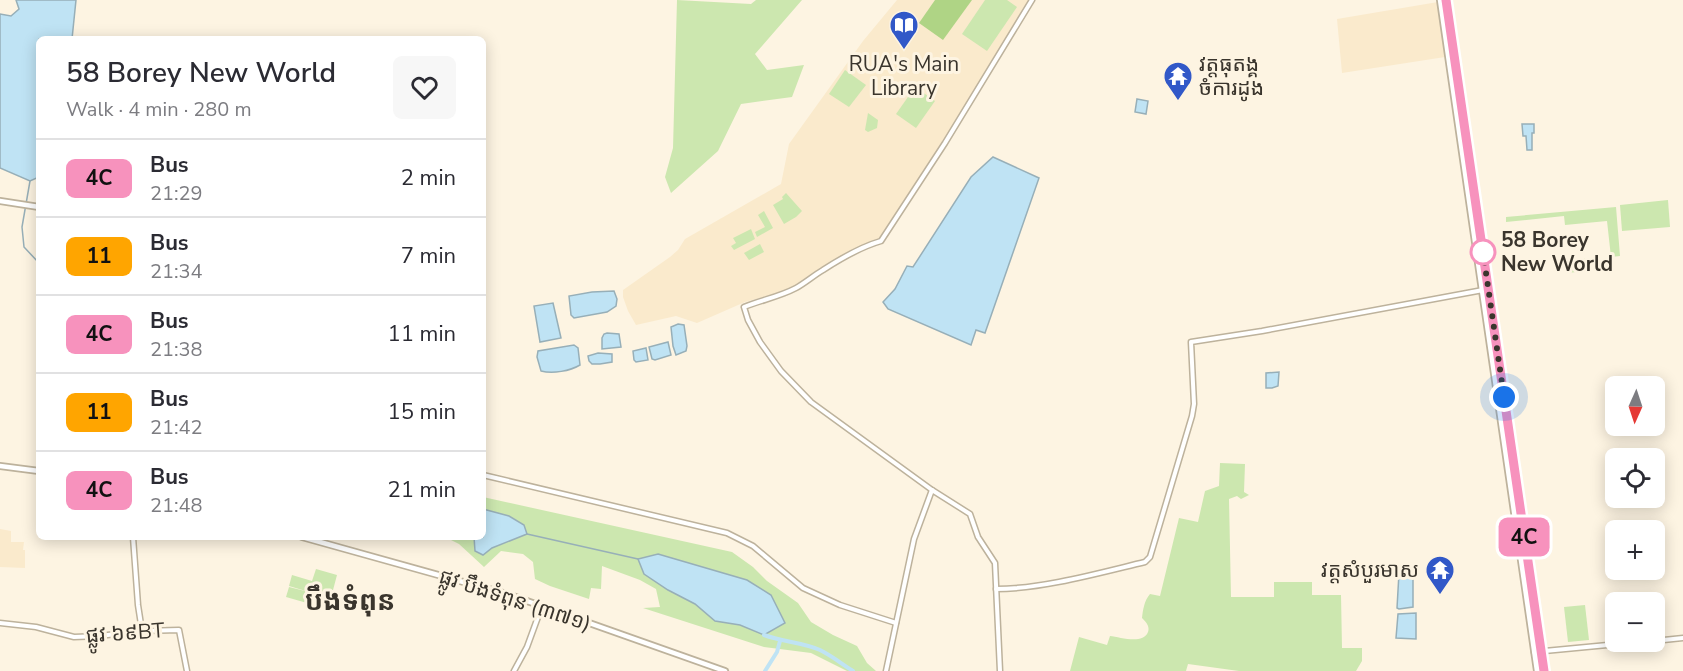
<!DOCTYPE html>
<html lang="en">
<head>
<meta charset="utf-8">
<style>
	:root { --surface:#fff; --page:#f7f7f7; --text:#2b2b33; --muted:#7c7c81; --line:#e1e1e2 }
	body { margin:0; font-family:"Nunito Sans","Noto Sans Khmer",sans-serif; background:var(--page); color:var(--text); height:100vh; display:flex; flex-direction:column; font-size:22px; white-space:nowrap }
	* { box-sizing:border-box; margin:0 }
	p { font-size:20px; color:var(--muted) }
	.icon { flex:none; width:33px; height:33px; fill:none; stroke:currentColor; stroke-width:2; stroke-linecap:round; stroke-linejoin:round }
	.map { position:relative; flex:1; overflow:hidden }
	.panel { position:absolute; left:36px; top:36px; width:450px; height:504px; display:flex; flex-direction:column; background:var(--surface); border-radius:9px; box-shadow:0 3px 15px #0003 }
	.panel>* { flex:none }
	.badge { padding:0 12px; border-radius:9px; font-size:21px; line-height:39px }
	.needle { width:39px; rotate:183deg }
	.controls { position:absolute; left:1605px; top:376px; display:grid; gap:12px }
	.controls a { display:grid; place-items:center; width:60px; height:60px; border-radius:9px; background:var(--surface); box-shadow:0 3px 15px #0003; font-size:30px }
	.you { position:absolute; width:30px; height:30px; margin:-15px; border:4px solid #fff; border-radius:50%; background:#1a73e8; box-shadow:0 0 0 9px #1a73e833 }
	.map>.badge { position:absolute; translate:-50% -50%; box-shadow:0 0 0 3px #fff }
	.round { display:grid; place-items:center; flex:none; width:63px; height:63px; border-radius:9px; background:var(--page) }
	.headline { display:flex; align-items:center; justify-content:space-between; height:102px; padding:0 30px }
	h1 { font-size:28px; font-weight:600; line-height:45px }
	ul { padding:0; list-style:none }
	li { display:flex; align-items:center; gap:18px; height:78px; padding:0 30px; border-top:2px solid var(--line) }
	li div { flex:1 }
	li b { display:block; font-size:22px }
	li em { font-style:normal }
	li .badge { min-width:66px; font-weight:700; text-align:center }
	.map>svg:first-child { display:block }
	.built { fill:#faeacc }
	.green { fill:#cce7af }
	.forest { fill:#afd485 }
	.water { fill:#bfe3f4; stroke:#97afb8; stroke-width:1.5 }
	.lines { fill:none; stroke-linecap:round; stroke-linejoin:round }
	.stream { stroke:#97afb8; stroke-width:1.5 }
	.canal { stroke:#bfe3f4; stroke-width:4 }
	.minor-casing { stroke:#bdb29c; stroke-width:7 }
	.major-casing { stroke:#bdb29c; stroke-width:8 }
	.minor { stroke:#fff; stroke-width:4 }
	.major { stroke:#fff; stroke-width:4.5 }
	.line-casing { stroke:#fff; stroke-width:14 }
	.line { stroke:#f792bd; stroke-width:9 }
	.walk { stroke:#3a352d; stroke-width:6; stroke-dasharray:0 10.8 }
	.stop-dot { fill:#fff; stroke:#f792bd; stroke-width:3 }
	.labels { text-anchor:middle; dominant-baseline:central; stroke-width:6; stroke-linejoin:round; paint-order:stroke }
	.poi-label { font-size:21px; fill:#3a352d; stroke:#fdf4e2 }
	.stop-label { font-size:21px; font-weight:bold; fill:#3a352d; stroke:#fdf4e2; text-anchor:start }
	.street-label { font-size:21px; fill:#3a352d; stroke:#fdf4e2 }
	.district-label { font-size:27px; font-weight:bold; fill:#3a352d; stroke:#fdf4e2 }
</style>
</head>
<body>
<div class="map">
<svg width="1683" height="671" viewBox="0 0 1683 671">
	<rect width="100%" height="100%" fill="#fdf4e2"/>
	<g class="built">
		<polygon points="897,0 1029,0 951,129 879,239 863,245 841,256 820,268 795,287 782,292 745,302 697,323 676,316 636,325 628,311 623,297 623,290 670,257 678,250 685,239 781,184 789,144 863,41"/>
		<polygon points="1438,2 1445,57 1342,73 1337,19"/>
		<polygon points="0,529 11,531 11,542 24,542 23,550 25,550 25,568 0,567"/>
	</g>
	<g class="green">
		<polygon points="677,0 751,4 756,0 802,0 755,54 767,70 804,65 792,97 741,104 718,151 671,193 665,177 673,148"/>
		<polygon points="985,0 1007,0 1017,7 987,51 962,34"/>
		<polygon points="845,70 866,85 849,107 829,94"/>
		<polygon points="915,87 935,101 916,128 896,114"/>
		<polygon points="868,113 878,120 877,128 868,132 865,130"/>
		<polygon points="786,193 802,211 796,217 784,224 773,205 783,199 782,197"/>
		<polygon points="1668,200 1670,227 1622,231 1620,205"/>
		<polygon points="1616,207 1620,256 1611,257 1607,221 1565,225 1564,216 1506,222 1506,217"/>
		<polygon points="764,211 773,228 757,237 755,232 765,227 758,215"/>
		<polygon points="751,229 755,239 734,250 731,246 736,243 733,238"/>
		<polygon points="760,244 764,252 749,260 744,253"/>
		<polygon points="1587,258 1588,271 1566,273 1564,260"/>
		<path d="M 1220,463 L 1245,464 L 1244,492 L 1249,495 L 1241,499 L 1237,496 L 1229,499 L 1231,597 L 1274,597 L 1274,582 L 1312,582 L 1312,595 L 1341,595 L 1342,648 L 1362,648 L 1362,661 L 1356,671 L 1239,671 L 1188,664 L 1186,671 L 1070,671 L 1079,637 L 1107,645 L 1110,636 C 1120,637 1143,645 1148,632 C 1150,626 1146,622 1142,618 C 1143,610 1144,601 1150,594 L 1160,596 L 1179,518 L 1198,522 L 1205,491 L 1219,486 Z"/>
		<polygon points="483,497 732,552 753,567 767,581 798,603 811,622 833,635 857,646 867,663 876,671 847,671 811,653 764,647 643,608 660,607 656,589 640,580 602,566 601,589 591,588 589,599 550,586 535,579 533,562 523,554 501,551 484,567 459,544 445,537 483,537"/>
		<polygon points="316,569 337,575 328,609 286,597 289,587 309,592 289,586 292,575 312,581"/>
		<polygon points="1585,605 1589,640 1568,642 1564,607"/>
	</g>
	<polygon class="forest" points="935,0 972,0 943,40 919,23"/>
	<g class="water">
		<polygon points="16,0 76,0 72,39 39,39 39,177 30,181 0,168 0,14 11,16 19,9"/>
		<polygon points="1137,99 1148,101 1146,114 1135,112"/>
		<polygon points="1522,124 1534,124 1534,133 1532,133 1532,150 1527,150 1526,136 1523,136"/>
		<polygon points="993,157 1039,178 985,333 976,330 971,345 888,309 883,302 895,289 907,266 913,267 971,177"/>
		<polygon points="614,291 617,299 616,306 607,312 574,318 571,315 569,296 592,292"/>
		<polygon points="553,303 561,338 540,342 534,306"/>
		<polygon points="678,324 684,325 687,346 686,351 676,355 673,346 671,327"/>
		<polygon points="607,333 619,334 621,347 602,349 602,338 604,334"/>
		<polygon points="668,342 671,355 655,360 652,359 649,347"/>
		<path d="M 574,345 L 578,348 L 580,365 C 570,371 553,374 541,371 L 537,357 L 538,351 Z"/>
		<polygon points="646,348 648,360 636,362 634,360 633,351"/>
		<polygon points="598,353 612,354 612,362 600,364 592,364 589,361 588,356"/>
		<polygon points="1279,372 1278,386 1272,388 1266,388 1266,373"/>
		<polygon points="483,509 509,516 524,525 527,534 492,548 483,555 475,551 474,537 483,537"/>
		<polygon points="658,554 747,580 771,595 785,623 764,635 740,625 715,621 695,604 668,590 644,574 638,559"/>
		<polygon points="1413,572 1413,607 1399,609 1397,608 1399,573"/>
		<polygon points="1416,613 1416,639 1396,638 1398,614"/>
	</g>
	<g class="lines">
		<g class="stream">
			<polyline points="30,181 22,227 24,247 39,263"/>
			<polyline points="527,534 638,559"/>
		</g>
		<g class="canal">
			<path d="M 764,635 C 783,642 802,642 820,650 C 832,656 842,664 853,671"/>
			<polyline points="765,671 777,652 780,641"/>
		</g>
		<g class="minor-casing">
			<g id="minor">
				<polyline points="483,475 727,533 753,546 803,588 840,605 896,623"/>
				<polyline points="133,537 138,605 142,631"/>
				<path d="M 996,589 C 1042,589 1099,573 1145,562 L 1150,557 L 1192,416 L 1194,404 L 1191,342 L 1262,331 L 1483,290"/>
				<polyline points="0,623 36,627 74,637 99,636 142,631 179,630 187,671"/>
				<polyline points="1654,641 1683,638"/>
				<polyline points="1534,652 1639,642"/>
				<polyline points="514,671 527,647 542,606"/>
				<polyline points="886,671 914,539 932,490"/>
				<path d="M 1000,671 L 995,563 L 978,537 L 970,514 L 932,490 L 811,402 L 781,371 L 760,342 L 748,320 L 744,307 C 761,300 779,297 796,288 C 805,283 813,276 823,270 C 840,259 860,247 881,241 L 945,143 L 1032,0"/>
			</g>
		</g>
		<g class="major-casing">
			<g id="major">
				<polyline points="1440,0 1537,671"/>
				<polyline points="1446,0 1544,671"/>
				<polyline points="0,201 39,207"/>
				<polyline points="0,466 39,471"/>
				<polyline points="302,537 510,595 725,671"/>
			</g>
		</g>
		<use href="#minor" class="minor"/>
		<use href="#major" class="major"/>
	</g>
	<g class="lines">
		<g class="line-casing">
			<polyline id="line" points="1446,0 1544,671"/>
		</g>
		<use href="#line" class="line"/>
		<polyline class="walk" points="1483,252 1504,397"/>
	</g>
	<defs>
		<g id="library-pin" transform="scale(1.5)"><path d="M0 17L-7.5 6A9.5 9.5 0 1 1 7.5 6Z" fill="#3158c8" stroke="#fdf4e2"/><path d="M-6-4Q-3-5.5-.7-3.5V5Q-3 3-6 4ZM6-4Q3-5.5 .7-3.5V5Q3 3 6 4Z" fill="#fff"/></g>
		<g id="temple-pin" transform="scale(1.5)"><path d="M0 17L-7.5 6A9.5 9.5 0 1 1 7.5 6Z" fill="#3158c8" stroke="#fdf4e2"/><path d="M0-6L5-2H3V0L6.5 2.5H4V6H1.5V3h-3V6H-4V2.5H-6.5L-3 0V-2H-5Z" fill="#fff"/></g>
	</defs>
	<g fill-rule="evenodd">
		<use href="#library-pin" x="904" y="25"/>
		<use href="#temple-pin" x="1178" y="76"/>
		<use href="#temple-pin" x="1440" y="570"/>
	</g>
	<circle class="stop-dot" cx="1483" cy="252" r="12"/>
	<g class="labels">
		<g class="poi-label">
			<text x="904" y="64">RUA's Main<tspan x="904" dy="24">Library</tspan></text>
			<text x="1199" y="64" text-anchor="start">វត្តធុតង្គ<tspan x="1199" dy="24">ចំការដូង</tspan></text>
			<text x="1419" y="570" text-anchor="end">វត្តសំបួរមាស</text>
		</g>
		<g class="stop-label">
			<text x="1501" y="240">58 Borey<tspan x="1501" dy="24">New World</tspan></text>
		</g>
		<g class="street-label">
			<text transform="translate(515 600) rotate(18)">ផ្លូវ បឹងទំពុន (៣៧១)</text>
			<text transform="translate(125 633) rotate(-4)">ផ្លូវ ៦៩BT</text>
		</g>
		<g class="district-label">
			<text x="350" y="601">បឹងទំពុន</text>
		</g>
	</g>
</svg>
<div class="controls">
<a><svg class="needle" viewBox="-14 -14 28 28"><path d="M0-13l5 13h-10z" fill="#e53935"/><path d="M0 13l5-13h-10z" fill="#7c7c81"/></svg></a>
<a><svg class="icon" aria-label="locate" viewBox="0 0 24 24"><circle cx="12" cy="12" r="6"/><path d="M12 2v4M12 18v4M2 12h4M18 12h4"/></svg></a>
<a>+</a>
<a>−</a>
</div>
<div class="you" style="left:1504px;top:397px"></div>
<b class="badge" style="left:1524px;top:537px;background:#f792bd;color:#111">4C</b>
<section class="panel">
<div class="headline"><div><h1>58 Borey New World</h1><p>Walk · 4 min · 280 m</p></div><a class="round"><svg class="icon" aria-label="heart" viewBox="0 0 24 24"><path d="M12 20l-8-8c-3-5 5-10 8-4 3-6 11-1 8 4z"/></svg></a></div>
<ul>
<li><span class="badge" style="background:#f792bd;color:#111">4C</span><div><b>Bus</b><p>21:29</p></div><em>2 min</em></li>
<li><span class="badge" style="background:#ffa500;color:#111">11</span><div><b>Bus</b><p>21:34</p></div><em>7 min</em></li>
<li><span class="badge" style="background:#f792bd;color:#111">4C</span><div><b>Bus</b><p>21:38</p></div><em>11 min</em></li>
<li><span class="badge" style="background:#ffa500;color:#111">11</span><div><b>Bus</b><p>21:42</p></div><em>15 min</em></li>
<li><span class="badge" style="background:#f792bd;color:#111">4C</span><div><b>Bus</b><p>21:48</p></div><em>21 min</em></li>
</ul>
</section>
</div>
</body>
</html>
